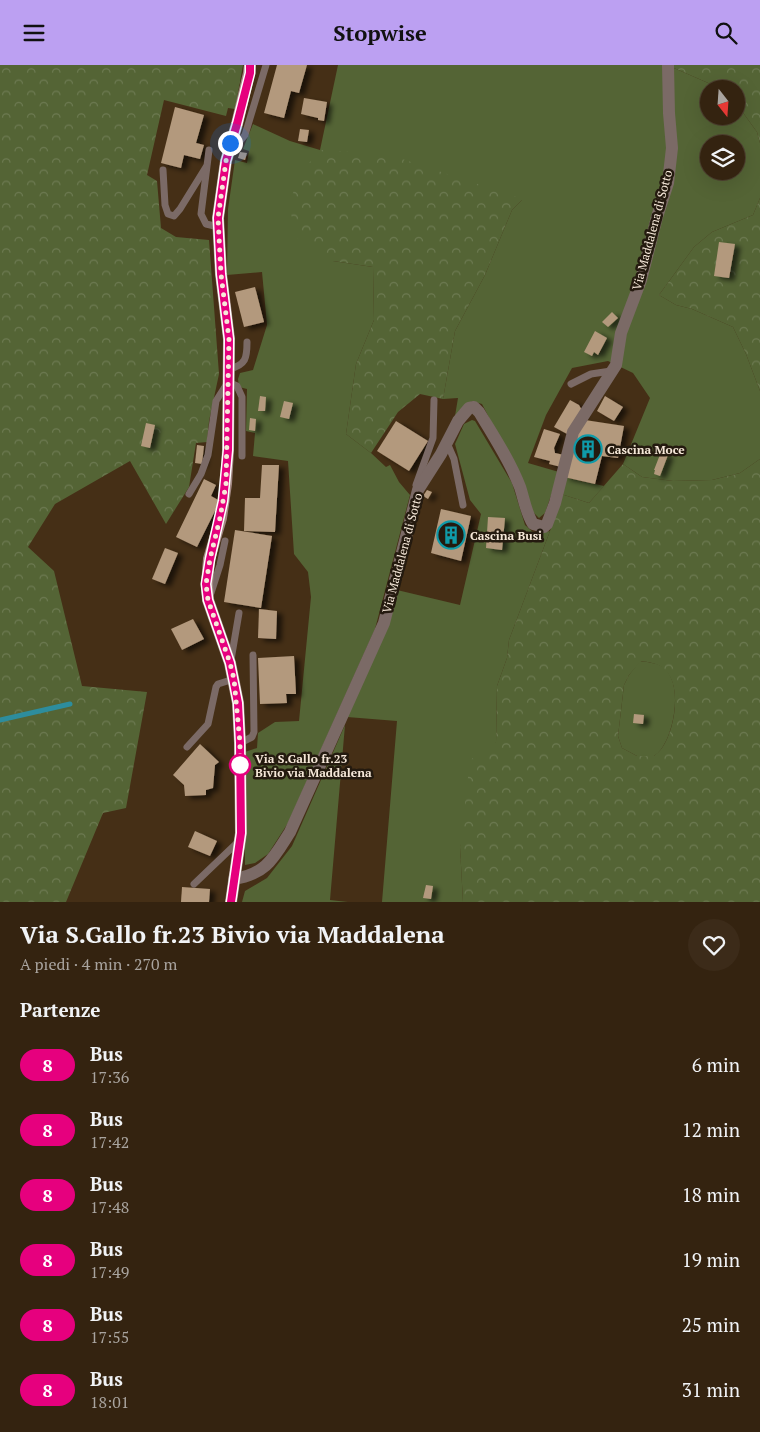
<!DOCTYPE html>
<html lang="it">
<head>
<meta charset="utf-8">
<style>
	:root { --surface:#342310; --page:#3c2b19; --text:#f1f3f6; --muted:#a9a49f; --line:#4e4030; --accent:#bca0f2 }
	body { margin:0; font-family:"PT Serif",serif; background:var(--page); color:var(--text); height:100vh; display:flex; flex-direction:column; font-size:19px; white-space:nowrap }
	* { box-sizing:border-box; margin:0 }
	p { font-size:16px; color:var(--muted) }
	.icon { flex:none; width:28px; height:28px; fill:none; stroke:currentColor; stroke-width:2; stroke-linecap:round; stroke-linejoin:round }
	.map { position:relative; height:837px; overflow:hidden }
	.sheet { display:flex; flex-direction:column; background:var(--surface); flex:1 }
	.sheet>* { flex:none }
	.badge { padding:0 10px; border-radius:16px; font-size:18px; line-height:32px }
	.needle { width:32px; rotate:163deg }
	.controls { position:absolute; left:700px; top:15px; display:grid; gap:10px }
	.controls a { display:grid; place-items:center; width:45px; height:45px; border-radius:50%; background:var(--surface); box-shadow:0 5px 20px #0002,0 0 0 1px var(--line); font-size:25px }
	.you { position:absolute; width:25px; height:25px; margin:-12px; border:4px solid #fff; border-radius:50%; background:#1a73e8; box-shadow:0 0 0 8px #1a73e833 }
	.map>.badge { position:absolute; translate:-50% -50%; box-shadow:0 0 0 2px #fff }
	h2 { padding:0 20px; font-size:19px; line-height:45px }
	.round { display:grid; place-items:center; flex:none; width:52px; height:52px; border-radius:26px; background:var(--page) }
	.summary { display:flex; align-items:center; justify-content:space-between; height:85px; padding:0 20px }
	h1 { font-size:24px; font-weight:800; line-height:38px }
	ul { padding:0; list-style:none }
	li { display:flex; align-items:center; gap:15px; height:65px; padding:0 20px }
	li div { flex:1 }
	li b { display:block; font-size:19px }
	li em { font-style:normal }
	li .badge { min-width:55px; font-weight:700; text-align:center }
	header { display:flex; justify-content:space-between; align-items:center; height:65px; padding:0 20px; background:var(--accent); color:#111; font-size:22px; font-weight:800 }
	.map>svg:first-child { display:block }
	.green { fill:#546435; fill-rule:evenodd }
	.forest { fill:url(#forest-crowns); fill-rule:evenodd }
	.lines { fill:none; stroke-linecap:round; stroke-linejoin:round }
	.stream { stroke:#2d8d9d; stroke-width:5 }
	.building { fill:#b3997d; filter:url(#shadow) }
	.lane { stroke:#7b6a66; stroke-width:7 }
	.street { stroke:#7b6a66; stroke-width:12 }
	.secondary { stroke:#a28782; stroke-width:12 }
	.line-casing { stroke:#fff; stroke-width:11 }
	.line { stroke:#e6007e; stroke-width:8 }
	.walk { stroke:#f6e8d9; stroke-width:5; stroke-dasharray:0 9 }
	.stop-dot { fill:#fff; stroke:#e6007e; stroke-width:2.5 }
	.labels { text-anchor:middle; dominant-baseline:central; stroke-width:5; stroke-linejoin:round; paint-order:stroke }
	.street-label { font-size:12px; fill:#f6e8d9; stroke:#241a0f }
	.poi-label { font-size:12px; font-weight:bold; fill:#f6e8d9; stroke:#241a0f; text-anchor:start }
	.stop-label { font-size:12px; font-weight:bold; fill:#f6e8d9; stroke:#241a0f; text-anchor:start }
</style>
</head>
<body>
<header><svg class="icon" aria-label="menu" viewBox="0 0 24 24"><path d="M4 6h16M4 12h16M4 18h16"/></svg>Stopwise<svg class="icon" aria-label="search" viewBox="0 0 24 24"><circle cx="10" cy="10" r="6"/><path d="M15 15l6 6"/></svg></header>
<div class="map">
<svg width="760" height="837" viewBox="0 0 760 837">
	<defs>
		<pattern id="forest-crowns" width="20" height="18" patternUnits="userSpaceOnUse" patternTransform="scale(1.25)"><rect width="20" height="18" fill="#546435"/><path d="M2 6a3 3 0 1 1 6 0M12 15a3 3 0 1 1 6 0" fill="none" stroke="#6d7a52"/></pattern>
		<filter id="shadow"><feDropShadow dx="5.5" dy="3" stdDeviation="2.5" flood-color="#0009"/></filter>
	</defs>
	<rect width="100%" height="100%" fill="#452f16"/>
	<g class="green">
		<path d="M 338,0 L 667,0 L 722,24 L 709,24 L 709,51 L 736,51 L 736,38 L 757,67 L 760,78 L 760,133 L 753,150 L 712,167 L 694,182 L 659,230 L 676,240 L 692,244 L 733,262 L 746,289 L 760,326 L 760,394 L 740,408 L 712,415 L 673,416 L 642,412 L 623,399 L 650,333 L 633,308 L 608,296 L 572,303 L 546,350 L 528,398 L 559,407 L 545,448 L 539,453 L 533,447 L 522,416 L 482,339 L 472,336 L 454,357 L 458,333 L 443,334 L 455,266 L 485,210 L 512,145 L 522,135 L 333,196 L 373,202 L 374,255 L 356,299 L 346,369 L 371,388 L 386,402 L 390,400 L 399,417 L 410,430 L 375,564 L 288,758 L 268,789 L 255,798 L 245,800 L 245,687 L 257,683 L 258,668 L 275,657 L 299,656 L 311,532 L 308,507 L 294,489 L 288,396 L 253,391 L 255,368 L 246,366 L 247,324 L 239,322 L 238,314 L 240,308 L 253,305 L 267,260 L 262,207 L 227,210 L 228,144 L 235,95 L 247,98 L 249,86 L 243,84 L 253,59 L 290,76 L 320,85 ZM 709,79 L 736,79 L 736,106 L 709,106 Z"/>
		<polygon points="472,355 475,356 512,418 525,460 535,469 550,466 509,575 507,593 497,621 496,677 460,782 463,837 382,837 397,656 347,652 397,525 460,540 481,449 470,435 455,379 464,359"/>
		<polygon points="564,412 604,421 589,438 561,429"/>
		<path d="M 640,596 C 647,597 657,598 663,602 C 683,617 675,665 662,683 C 660,686 657,689 654,691 L 637,691 L 622,683 L 618,671 L 624,620 L 629,610 Z"/>
		<polygon points="345,660 330,835 348,837 242,837 245,826 267,813 292,781"/>
	</g>
	<g class="forest">
		<polygon points="0,0 243,0 235,44 228,43 226,51 164,35 147,110 157,116 161,163 176,172 209,175 219,309 209,356 207,377 196,378 189,422 166,459 130,396 55,439 28,482 54,506 82,621 147,627 126,743 103,748 66,837 0,837"/>
		<polygon points="667,0 760,0 760,78 757,67 736,38 736,24 722,24"/>
		<polygon points="320,85 387,89 523,134 512,145 485,210 455,266 443,334 420,329 398,347 371,388 346,369 356,299 374,255 373,202 333,196 299,178 289,142 298,111"/>
		<polygon points="760,133 760,326 746,289 733,262 692,244 676,240 659,230 694,182 712,167 753,150"/>
		<path d="M 760,394 L 760,837 L 463,837 L 460,782 L 470,695 L 496,677 L 497,621 L 507,593 L 509,575 L 550,466 L 561,429 L 589,438 L 623,399 L 642,412 L 673,416 L 712,415 L 740,408 ZM 641,596 C 647,597 657,598 663,603 C 683,618 675,665 662,683 C 660,686 656,689 654,691 L 637,691 L 622,683 L 618,671 L 624,620 L 629,610 Z"/>
	</g>
	<g class="lines">
		<polyline class="stream" points="0,655 70,639"/>
	</g>
	<g class="building">
		<polygon points="277,0 307,0 299,28 291,26 284,53 264,48"/>
		<polygon points="304,33 327,37 324,56 318,55 318,53 301,49"/>
		<polygon points="175,42 204,50 196,78 204,80 200,94 184,90 181,103 161,98"/>
		<polygon points="300,64 309,65 307,77 298,76"/>
		<polygon points="240,87 247,88 245,95 238,93"/>
		<polygon points="719,177 735,179 729,213 714,211"/>
		<polygon points="255,222 264,257 244,262 235,227"/>
		<polygon points="612,247 618,253 608,262 602,257"/>
		<polygon points="595,266 607,273 598,290 594,287 592,291 584,287"/>
		<polygon points="260,331 266,332 265,346 258,346"/>
		<polygon points="605,331 623,342 614,356 597,346"/>
		<polygon points="570,335 579,340 583,347 569,370 554,362"/>
		<polygon points="284,336 293,338 289,354 280,352"/>
		<polygon points="250,353 256,354 255,366 249,365"/>
		<polygon points="585,355 624,361 618,393 602,391 595,419 564,412 575,371"/>
		<polygon points="396,356 428,376 409,406 377,386"/>
		<polygon points="146,358 155,360 150,383 141,381"/>
		<polygon points="544,364 560,369 554,383 555,388 564,390 561,402 549,399 550,396 534,392"/>
		<polygon points="197,380 204,381 202,399 195,398"/>
		<polygon points="661,387 668,390 660,411 654,409 655,405 654,405"/>
		<polygon points="262,400 279,400 275,467 244,466 245,433 260,433"/>
		<polygon points="204,414 216,420 211,431 220,436 197,482 176,472"/>
		<polygon points="427,425 432,427 428,434 423,431"/>
		<polygon points="441,444 471,451 461,496 431,488"/>
		<polygon points="488,452 505,453 502,485 486,483"/>
		<polygon points="235,465 272,471 261,543 224,537"/>
		<polygon points="165,483 178,488 165,519 152,514"/>
		<polygon points="259,544 277,546 276,574 258,573"/>
		<polygon points="193,554 204,574 182,585 171,564"/>
		<polygon points="294,591 296,629 286,629 287,638 260,639 258,593"/>
		<polygon points="634,649 644,650 643,659 633,658"/>
		<polygon points="200,679 219,697 215,700 213,723 206,725 206,730 185,731 184,720 173,710"/>
		<polygon points="195,766 217,776 210,791 188,782"/>
		<polygon points="426,820 433,821 431,834 423,833"/>
		<polygon points="182,822 210,824 209,837 181,837"/>
	</g>
	<g class="lines">
		<g class="lane">
			<polyline points="230,78 240,76 245,70 266,0"/>
			<polyline points="209,85 201,149 206,159 219,162"/>
			<polyline points="163,105 165,140 168,149 174,151 180,144 206,102"/>
			<path d="M 229,304 C 246,300 247,293 247,277"/>
			<polyline points="571,319 591,309 611,306"/>
			<polyline points="447,378 454,394 463,440"/>
			<polyline points="416,420 433,373 434,335"/>
			<polyline points="189,429 201,409 208,390 216,336 228,317 237,321 242,332 242,391"/>
			<polyline points="211,528 220,500 225,476"/>
			<polyline points="231,595 239,548"/>
			<polyline points="240,678 252,672 254,667 253,590"/>
			<polyline points="187,682 208,659 216,622 218,619 234,614"/>
			<polyline points="194,819 239,776"/>
		</g>
		<path class="street" d="M 234,814 C 267,809 274,792 290,767 L 384,558 L 418,425 L 441,389 L 458,356 L 469,343 L 474,342 L 479,347 C 493,370 510,396 520,422 C 524,434 526,448 533,459 L 544,462 L 547,459 L 555,438 L 573,367 L 616,300 L 621,268 L 641,215 L 657,152 L 668,118 L 672,83 L 669,48 L 668,0"/>
		<polyline class="secondary" points="231,837 241,768 240,678 238,638 230,598 208,535 207,519 209,494 221,453 226,419 228,385 229,274 221,209 218,153 226,96 237,59 249,8 250,0"/>
	</g>
	<g class="lines">
		<g class="line-casing">
			<polyline id="line" points="231,837 241,768 240,678 238,638 230,598 208,535 206,519 210,494 223,436 228,385 229,274 221,209 218,153 226,96 237,59 250,8 250,0"/>
		</g>
		<use href="#line" class="line"/>
		<polyline class="walk" points="230,78 226,96 218,153 221,209 229,274 226,419 220,453 210,494 206,519 208,535 230,598 234,614 240,678 240,700"/>
	</g>
	<defs>
		<g id="building-ring" transform="scale(1.4375)"><circle r="9.5" fill="#241a0f" stroke="#0f9aa8" stroke-width="1.5"/><path d="M-4-6H4V6H1V3H-1V6H-4ZM-2.5-4.3h1.7v1.8h-1.7ZM.8-4.3h1.7v1.8H.8ZM-2.5-1h1.7V.8h-1.7ZM.8-1h1.7V.8H.8Z" fill="#0f9aa8"/></g>
	</defs>
	<g fill-rule="evenodd">
		<use href="#building-ring" x="588" y="384"/>
		<use href="#building-ring" x="451" y="470"/>
	</g>
	<circle class="stop-dot" cx="240" cy="700" r="10"/>
	<g class="labels">
		<g class="street-label">
			<text transform="translate(652 165) rotate(-75)">Via Maddalena di Sotto</text>
			<text transform="translate(402 488) rotate(-75)">Via Maddalena di Sotto</text>
		</g>
		<g class="poi-label">
			<text x="607" y="384">Cascina Moce</text>
			<text x="470" y="470">Cascina Busi</text>
		</g>
		<g class="stop-label">
			<text x="255" y="693">Via S.Gallo fr.23<tspan x="255" dy="14">Bivio via Maddalena</tspan></text>
		</g>
	</g>
</svg>
<div class="controls">
<a><svg class="needle" viewBox="-14 -14 28 28"><path d="M0-13l5 13h-10z" fill="#e53935"/><path d="M0 13l5-13h-10z" fill="#a9a49f"/></svg></a>
<a><svg class="icon" aria-label="layers" viewBox="0 0 24 24"><path d="M12 4l9 5-9 5-9-5zM3 14l9 5 9-5"/></svg></a>
</div>
<div class="you" style="left:230px;top:78px"></div>
</div>
<section class="sheet">
<div class="summary"><div><h1>Via S.Gallo fr.23 Bivio via Maddalena</h1><p>A piedi · 4 min · 270 m</p></div><a class="round"><svg class="icon" aria-label="heart" viewBox="0 0 24 24"><path d="M12 20l-8-8c-3-5 5-10 8-4 3-6 11-1 8 4z"/></svg></a></div>
<h2>Partenze</h2>
<ul>
<li><span class="badge" style="background:#e6007e;color:#fff">8</span><div><b>Bus</b><p>17:36</p></div><em>6 min</em></li>
<li><span class="badge" style="background:#e6007e;color:#fff">8</span><div><b>Bus</b><p>17:42</p></div><em>12 min</em></li>
<li><span class="badge" style="background:#e6007e;color:#fff">8</span><div><b>Bus</b><p>17:48</p></div><em>18 min</em></li>
<li><span class="badge" style="background:#e6007e;color:#fff">8</span><div><b>Bus</b><p>17:49</p></div><em>19 min</em></li>
<li><span class="badge" style="background:#e6007e;color:#fff">8</span><div><b>Bus</b><p>17:55</p></div><em>25 min</em></li>
<li><span class="badge" style="background:#e6007e;color:#fff">8</span><div><b>Bus</b><p>18:01</p></div><em>31 min</em></li>
</ul>
</section>
</body>
</html>
